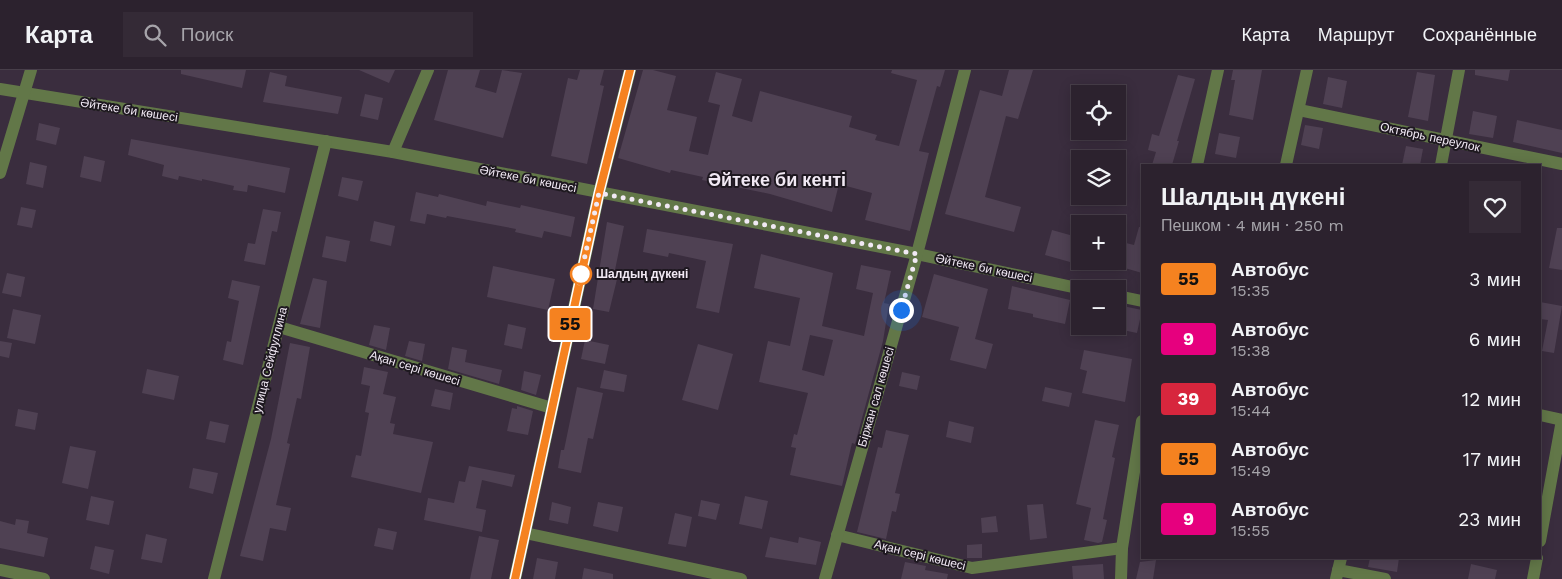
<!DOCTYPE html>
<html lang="ru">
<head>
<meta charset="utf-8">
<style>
	:root { --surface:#2c222e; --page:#342a36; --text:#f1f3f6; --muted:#a6a4aa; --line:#483f4a }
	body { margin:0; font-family:"Work Sans",sans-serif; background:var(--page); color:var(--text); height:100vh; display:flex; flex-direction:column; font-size:19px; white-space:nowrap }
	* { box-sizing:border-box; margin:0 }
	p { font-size:16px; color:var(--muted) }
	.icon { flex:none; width:28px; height:28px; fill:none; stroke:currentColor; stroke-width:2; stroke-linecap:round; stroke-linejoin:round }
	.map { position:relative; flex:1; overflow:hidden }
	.sheet { position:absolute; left:1141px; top:94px; width:400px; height:395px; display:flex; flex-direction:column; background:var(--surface); border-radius:0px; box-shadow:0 2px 12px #0003,0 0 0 1px var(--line) }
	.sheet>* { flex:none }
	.badge { padding:0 10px; border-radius:4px; font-size:18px; line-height:32px }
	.controls { position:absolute; left:1071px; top:15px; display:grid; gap:10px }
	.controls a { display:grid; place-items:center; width:55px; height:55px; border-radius:0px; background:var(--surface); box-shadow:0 2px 12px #0003,0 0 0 1px var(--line); font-size:25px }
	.you { position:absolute; width:25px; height:25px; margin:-12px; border:4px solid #fff; border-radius:50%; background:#1a73e8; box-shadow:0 0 0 8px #1a73e833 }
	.map>.badge { position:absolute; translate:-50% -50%; box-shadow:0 0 0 2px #fff }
	.round { display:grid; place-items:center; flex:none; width:52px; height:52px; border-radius:0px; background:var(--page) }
	.headline { display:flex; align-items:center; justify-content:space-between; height:85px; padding:0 20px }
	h1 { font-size:24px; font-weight:800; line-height:38px }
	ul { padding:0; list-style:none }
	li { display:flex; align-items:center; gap:15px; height:60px; padding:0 20px }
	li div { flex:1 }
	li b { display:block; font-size:19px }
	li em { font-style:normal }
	li .badge { min-width:55px; font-weight:700; text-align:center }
	header { display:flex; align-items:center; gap:30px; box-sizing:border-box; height:70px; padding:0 25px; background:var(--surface); border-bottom:1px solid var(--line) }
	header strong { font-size:24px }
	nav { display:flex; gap:28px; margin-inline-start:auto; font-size:18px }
	.search { width:350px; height:45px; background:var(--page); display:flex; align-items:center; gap:12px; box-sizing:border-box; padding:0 18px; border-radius:0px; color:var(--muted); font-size:19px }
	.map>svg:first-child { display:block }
	.building { fill:#4f4153; fill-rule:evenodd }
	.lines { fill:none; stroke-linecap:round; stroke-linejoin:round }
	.minor { stroke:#627748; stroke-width:12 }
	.line-casing { stroke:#fff; stroke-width:11 }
	.line { stroke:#f58220; stroke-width:8 }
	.walk { stroke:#f1e9f4; stroke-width:5; stroke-dasharray:0 9 }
	.stop-dot { fill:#fff; stroke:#f58220; stroke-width:2.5 }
	.labels { text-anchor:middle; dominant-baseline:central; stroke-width:4; stroke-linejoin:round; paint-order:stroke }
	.street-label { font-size:12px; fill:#f1e9f4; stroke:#1e1820 }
	.stop-label { font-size:12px; font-weight:bold; fill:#f1e9f4; stroke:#1e1820; text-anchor:start }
	.district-label { font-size:18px; font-weight:bold; fill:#f1e9f4; stroke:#1e1820 }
</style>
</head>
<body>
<header>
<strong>Карта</strong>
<div class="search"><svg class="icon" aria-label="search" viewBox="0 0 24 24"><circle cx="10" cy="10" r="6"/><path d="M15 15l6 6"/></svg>Поиск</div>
<nav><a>Карта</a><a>Маршрут</a><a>Сохранённые</a></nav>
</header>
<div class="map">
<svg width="1562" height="509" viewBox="0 0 1562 509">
	<rect width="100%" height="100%" fill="#3a2d3e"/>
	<g class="building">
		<polygon points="181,0 246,0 242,18 181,4"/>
		<polygon points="359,0 395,0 389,13"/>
		<polygon points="448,0 480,0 475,17 496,23 502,0 522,3 503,68 434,50"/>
		<polygon points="580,0 604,0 600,15 604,16 587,94 551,86 568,8 577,10"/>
		<polygon points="643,0 653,0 676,6 667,40 697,47 689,81 708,85 720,35 708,32 716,2 742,9 732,46 752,52 760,21 852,46 849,57 877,65 875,70 899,76 917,10 891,3 892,0 945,0 940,17 937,16 919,81 929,83 910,161 865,150 872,123 839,114 832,142 770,124 702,110 703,107 671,100 670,103 618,88"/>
		<polygon points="1009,0 1033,0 1018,49 1006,46 985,127 1021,137 1014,162 945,144 980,20 1002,26"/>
		<polygon points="1233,0 1262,0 1253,50 1229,45 1235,10 1231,10"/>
		<polygon points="1475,0 1510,0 1508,11 1475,5"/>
		<polygon points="270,2 287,6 285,16 342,27 338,44 263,32"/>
		<polygon points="1417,2 1435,5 1428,51 1408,47"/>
		<polygon points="1178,5 1195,9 1177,71 1179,71 1172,95 1152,95 1156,82 1148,80 1152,64 1159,66"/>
		<polygon points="1328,7 1347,11 1342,38 1323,34"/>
		<polygon points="365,24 383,28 378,50 360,46"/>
		<polygon points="1473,41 1497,46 1493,68 1469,64"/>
		<polygon points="1517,50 1562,60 1562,83 1513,72"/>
		<polygon points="39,53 60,58 56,75 36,70"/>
		<polygon points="1305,55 1323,58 1319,79 1301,75"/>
		<polygon points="1219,63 1240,67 1236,88 1215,84"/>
		<polygon points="131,69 290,98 285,123 248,115 247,122 233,120 234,116 202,109 202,111 179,106 178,110 162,106 164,95 128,85"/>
		<polygon points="1406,76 1423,79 1420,95 1402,95"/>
		<polygon points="84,86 105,91 101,112 80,107"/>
		<polygon points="30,92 47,96 43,118 26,114"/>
		<polygon points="342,107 363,111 358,131 338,126"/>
		<polygon points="416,122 438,127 439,124 486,136 487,131 520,138 521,135 575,147 571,167 544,161 542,168 515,162 516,159 447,146 446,148 427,144 425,154 410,151"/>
		<polygon points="21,137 36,140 32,158 17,155"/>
		<polygon points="263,139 281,142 277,162 272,161 265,195 244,191 248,173 255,174"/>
		<polygon points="374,151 395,156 391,176 370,171"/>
		<polygon points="607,152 624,156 615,200 619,201 609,242 593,239"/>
		<polygon points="1139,157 1142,157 1142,203 1118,196 1118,171 1134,175"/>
		<polygon points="1557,158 1562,158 1562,200 1549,198"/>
		<polygon points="647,159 733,174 719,243 696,238 706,191 669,183 668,187 643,182"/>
		<polygon points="1052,160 1077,167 1070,192 1045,185"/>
		<polygon points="326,166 350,171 346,192 322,187"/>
		<path d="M 761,184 L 833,203 L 822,256 L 864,266 L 873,223 L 856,219 L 861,195 L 891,201 L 884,233 L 889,234 L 883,271 L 855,374 L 852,373 L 842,416 L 790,405 L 796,378 L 791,377 L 794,364 L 797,365 L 808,323 L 759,312 L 768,271 L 790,276 L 800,228 L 754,218 ZM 810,265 L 833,270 L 824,306 L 802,300 Z"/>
		<polygon points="493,196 555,209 548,240 487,227"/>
		<polygon points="7,203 25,207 21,227 2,223"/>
		<polygon points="934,204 988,219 975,269 993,274 986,299 950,290 959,257 922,247"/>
		<polygon points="313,208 327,211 320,258 300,254"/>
		<polygon points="232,210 260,216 243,295 223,290 227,271 231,272 239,231 228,228"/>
		<polygon points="1012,216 1070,230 1065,254 1033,247 1033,244 1008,239"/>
		<polygon points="1540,232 1562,236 1554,283 1542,281 1548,250 1540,249"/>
		<polygon points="1118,235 1142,240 1137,263 1118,259"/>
		<polygon points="13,239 41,245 35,274 7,268"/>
		<polygon points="508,254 526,258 522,279 504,275"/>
		<polygon points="374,255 390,258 386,280 369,275"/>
		<polygon points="585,270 609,275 605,294 581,289"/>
		<polygon points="0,271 12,273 9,288 0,286"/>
		<polygon points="409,271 425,274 422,291 405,286"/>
		<polygon points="290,273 310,277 301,329 297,328 287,373 290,374 276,435 291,438 286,461 270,458 263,491 240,486 271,369"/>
		<polygon points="698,274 733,284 718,340 682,330"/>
		<polygon points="452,277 467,280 465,292 502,300 499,314 448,299"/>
		<polygon points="1084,280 1132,289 1125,332 1082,323 1087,301 1080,299"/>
		<polygon points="364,297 388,302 383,324 396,327 390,353 395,354 393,364 433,372 421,423 351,407 356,385 361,386 369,343 365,342 370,316 361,314"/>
		<polygon points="147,299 179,306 174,330 142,323"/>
		<polygon points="604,300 627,305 624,322 600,318"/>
		<polygon points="524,301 541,305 536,325 521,320"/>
		<polygon points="902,302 920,306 917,320 899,316"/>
		<polygon points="577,317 603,323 593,369 588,368 581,403 558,398 561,380 564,380"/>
		<polygon points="1045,317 1072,323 1069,337 1042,331"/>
		<polygon points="435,319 453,323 450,340 431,336"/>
		<polygon points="517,336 533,341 528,365 507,361 512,338 517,339"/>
		<polygon points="18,339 38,343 35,360 15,356"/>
		<polygon points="1095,350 1119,355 1112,387 1115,388 1103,449 1107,450 1102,472 1098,473 1084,470 1091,438 1076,434"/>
		<polygon points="210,351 229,355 225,373 206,369"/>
		<polygon points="949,351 974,357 971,373 946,367"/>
		<polygon points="886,360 909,365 895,423 900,424 896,442 892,441 886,469 857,462 878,377 882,378"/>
		<polygon points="70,376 96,381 88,419 62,413"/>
		<polygon points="469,396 515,405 512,417 482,410 476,438 486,440 482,462 424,450 428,428 454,433 459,411 465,412"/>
		<polygon points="193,398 218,403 213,424 189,418"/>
		<polygon points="91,426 114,431 109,455 86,450"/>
		<polygon points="745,426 768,431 762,459 739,454"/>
		<polygon points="701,430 720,434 716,450 698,446"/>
		<polygon points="552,432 571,437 568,454 549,450"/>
		<polygon points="598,432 623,437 618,462 593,456"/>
		<polygon points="1043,434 1047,468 1030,470 1027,435"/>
		<polygon points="675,443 692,447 686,477 668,474"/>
		<polygon points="996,446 998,462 982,463 981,448"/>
		<polygon points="16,449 29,451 27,463 48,468 44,487 0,478 0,451 15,455"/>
		<polygon points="378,458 397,462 393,480 374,476"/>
		<polygon points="146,464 167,469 162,493 141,489"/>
		<polygon points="479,466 499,470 491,509 470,509"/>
		<polygon points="770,467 798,473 799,467 821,472 816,495 765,487"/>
		<polygon points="982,474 982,488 967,488 967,475"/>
		<polygon points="95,476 114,480 109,504 90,499"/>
		<polygon points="537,488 558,492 555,509 533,509"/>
		<polygon points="1370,488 1399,488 1397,502 1368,497"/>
		<polygon points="1156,490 1153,509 1136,509 1140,492"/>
		<polygon points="905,492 926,496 925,500 948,504 947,509 901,509"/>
		<polygon points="1103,494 1104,509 1073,509 1072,496"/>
		<polygon points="1471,494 1497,500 1495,509 1468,509"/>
		<polygon points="584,498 613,504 613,509 582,509"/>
	</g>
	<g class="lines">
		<g class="minor">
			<polyline points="0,19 393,82 917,184 1082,219"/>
			<polyline points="1299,40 1562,94"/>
			<polyline points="393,82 428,0"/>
			<polyline points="1197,95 1218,0"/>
			<polyline points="1286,95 1307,0"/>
			<polyline points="1441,95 1459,0"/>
			<polyline points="0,103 31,0"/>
			<polyline points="1118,226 1142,231"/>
			<polyline points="279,257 552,338"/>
			<polyline points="1540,345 1562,350"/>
			<polyline points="525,463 741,509"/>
			<polyline points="837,465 972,498 1122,478"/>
			<polyline points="1540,471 1562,350"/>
			<polyline points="0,500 44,509"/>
			<polyline points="1338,500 1385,509"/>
			<polyline points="214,509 326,71"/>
			<polyline points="515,509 599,123 630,0"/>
			<polyline points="825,509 917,184 965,0"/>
			<polyline points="1121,509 1122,478 1142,351"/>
			<polyline points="1336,509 1341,488"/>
			<polyline points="1533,509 1537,488"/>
		</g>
	</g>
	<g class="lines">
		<g class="line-casing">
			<polyline id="line" points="515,509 599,123 630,0"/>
		</g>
		<use href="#line" class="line"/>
		<polyline class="walk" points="581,204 579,213 599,123 917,184 901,240"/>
	</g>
	<circle class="stop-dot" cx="581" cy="204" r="10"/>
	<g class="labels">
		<g class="street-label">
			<text transform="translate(129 40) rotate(9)">Әйтеке би көшесі</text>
			<text transform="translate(1430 67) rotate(12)">Октябрь переулок</text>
			<text transform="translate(528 109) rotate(11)">Әйтеке би көшесі</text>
			<text transform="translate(984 198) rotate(12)">Әйтеке би көшесі</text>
			<text transform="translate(270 290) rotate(-76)">улица Сейфуллина</text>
			<text transform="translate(415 298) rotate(17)">Ақан сері көшесі</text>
			<text transform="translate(876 327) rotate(-74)">Біржан сал көшесі</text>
			<text transform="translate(920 485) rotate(14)">Ақан сері көшесі</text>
		</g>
		<g class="stop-label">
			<text x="596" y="204">Шалдың дүкені</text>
		</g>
		<g class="district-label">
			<text x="777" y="109">Әйтеке би кенті</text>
		</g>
	</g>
</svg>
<div class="controls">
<a><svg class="icon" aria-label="locate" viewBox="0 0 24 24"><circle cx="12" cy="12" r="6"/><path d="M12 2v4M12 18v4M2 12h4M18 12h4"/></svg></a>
<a><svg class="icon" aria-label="layers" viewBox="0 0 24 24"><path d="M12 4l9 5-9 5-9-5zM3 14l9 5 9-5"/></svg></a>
<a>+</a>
<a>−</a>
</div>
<div class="you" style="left:901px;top:240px"></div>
<b class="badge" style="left:570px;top:254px;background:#f58220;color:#111">55</b>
<section class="sheet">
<div class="headline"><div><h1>Шалдың дүкені</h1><p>Пешком · 4 мин · 250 m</p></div><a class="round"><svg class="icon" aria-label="heart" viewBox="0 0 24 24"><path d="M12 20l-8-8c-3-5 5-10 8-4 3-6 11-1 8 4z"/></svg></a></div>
<ul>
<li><span class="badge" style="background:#f58220;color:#111">55</span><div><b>Автобус</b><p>15:35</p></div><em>3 мин</em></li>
<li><span class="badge" style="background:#e6007e;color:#fff">9</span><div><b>Автобус</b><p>15:38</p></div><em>6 мин</em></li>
<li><span class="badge" style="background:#d7263d;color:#fff">39</span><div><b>Автобус</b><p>15:44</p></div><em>12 мин</em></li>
<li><span class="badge" style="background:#f58220;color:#111">55</span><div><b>Автобус</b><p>15:49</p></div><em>17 мин</em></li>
<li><span class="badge" style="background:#e6007e;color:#fff">9</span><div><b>Автобус</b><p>15:55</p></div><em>23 мин</em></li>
</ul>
</section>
</div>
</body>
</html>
